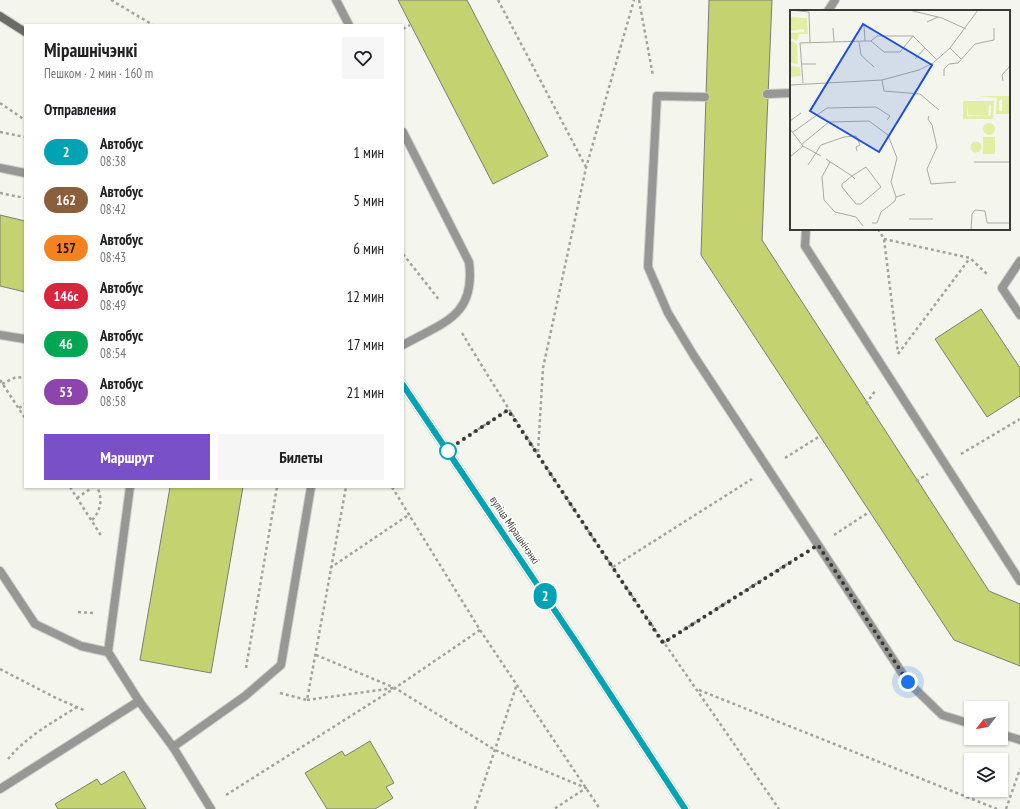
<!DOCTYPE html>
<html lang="ru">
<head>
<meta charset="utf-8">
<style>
	:root { --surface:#fff; --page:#f6f6f6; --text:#202124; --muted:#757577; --accent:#7a50c9 }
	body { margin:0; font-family:"PT Sans Narrow",sans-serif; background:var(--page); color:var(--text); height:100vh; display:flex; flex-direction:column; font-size:15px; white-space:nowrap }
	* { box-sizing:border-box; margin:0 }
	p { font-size:13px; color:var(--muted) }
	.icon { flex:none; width:22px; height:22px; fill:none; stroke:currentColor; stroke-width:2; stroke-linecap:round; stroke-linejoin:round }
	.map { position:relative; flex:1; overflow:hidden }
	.details { position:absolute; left:24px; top:24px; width:380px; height:464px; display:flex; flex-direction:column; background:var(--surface); border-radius:0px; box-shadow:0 1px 3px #0004 }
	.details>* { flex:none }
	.badge { padding:0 8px; border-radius:13px; font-size:14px; line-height:26px }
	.needle { width:26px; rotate:239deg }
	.buttons { position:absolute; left:964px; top:701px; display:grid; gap:8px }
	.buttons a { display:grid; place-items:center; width:44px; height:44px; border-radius:0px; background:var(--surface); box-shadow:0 1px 3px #0004; font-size:20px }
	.you { position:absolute; width:20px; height:20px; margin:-10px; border:3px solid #fff; border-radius:50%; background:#1a73e8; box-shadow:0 0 0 6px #1a73e833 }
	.map>.badge { position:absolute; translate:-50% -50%; box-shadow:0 0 0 2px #fff }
	h2 { padding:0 20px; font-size:15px; line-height:36px }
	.round { display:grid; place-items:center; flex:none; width:42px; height:42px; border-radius:0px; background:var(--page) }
	.overview { display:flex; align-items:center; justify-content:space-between; height:68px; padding:0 20px }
	h1 { font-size:19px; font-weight:700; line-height:30px }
	.primary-button { display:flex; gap:8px; margin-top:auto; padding:8px 20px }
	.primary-button a { flex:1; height:46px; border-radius:0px; background:var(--accent); color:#fff; font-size:16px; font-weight:700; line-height:46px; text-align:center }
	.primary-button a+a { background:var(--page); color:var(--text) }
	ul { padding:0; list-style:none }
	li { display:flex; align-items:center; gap:12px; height:48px; padding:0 20px }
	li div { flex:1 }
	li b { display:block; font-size:15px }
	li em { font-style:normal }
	li .badge { min-width:44px; font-weight:700; text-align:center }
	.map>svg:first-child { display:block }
	.building { fill:#c4d26f; stroke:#7c7e77 }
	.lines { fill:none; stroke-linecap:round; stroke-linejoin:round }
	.lane-casing { stroke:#cfd0c9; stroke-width:10 }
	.secondary-casing { stroke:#cfd0c9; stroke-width:10 }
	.path { stroke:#a2a39d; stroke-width:2.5; stroke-dasharray:3 3; stroke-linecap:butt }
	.lane { stroke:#979895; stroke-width:8 }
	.secondary { stroke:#6b6c68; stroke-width:8 }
	.line-casing { stroke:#fff; stroke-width:9 }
	.line { stroke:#00a3b4; stroke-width:6 }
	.walk { stroke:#393936; stroke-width:4; stroke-dasharray:0 7.2 }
	.stop-dot { fill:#fff; stroke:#00a3b4; stroke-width:2 }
	.labels { text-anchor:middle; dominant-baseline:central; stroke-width:3; stroke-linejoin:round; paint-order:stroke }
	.street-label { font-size:11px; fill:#393936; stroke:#fff }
	.inset-road { fill:none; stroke:#a9aaa4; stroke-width:1 }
	.view { fill:#1d4ed8; fill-opacity:0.15; stroke:#1d4ed8; stroke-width:2 }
	.inset-edge { fill:none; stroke:#393936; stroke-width:2 }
</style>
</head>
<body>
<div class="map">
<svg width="1020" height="809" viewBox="0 0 1020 809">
	<rect width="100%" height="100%" fill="#f4f6ee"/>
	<g class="building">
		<polygon points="398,0 467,0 548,156 493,184"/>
		<polygon points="709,0 772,0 762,240 989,591 1020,604 1020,666 954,640 701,255"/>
		<polygon points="0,215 25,221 25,292 0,286"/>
		<polygon points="981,309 1020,368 1020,396 987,417 935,339"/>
		<polygon points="170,487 243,487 211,673 140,660"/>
		<polygon points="370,741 394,783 386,787 393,798 375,809 327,809 305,773 342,751 345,756"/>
		<polygon points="124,771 146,809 58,809 55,804 97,779 101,785"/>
	</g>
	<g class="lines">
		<g class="lane-casing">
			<g id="lane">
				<polyline points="336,0 349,25"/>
				<polyline points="828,11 835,0"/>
				<polyline points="767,94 791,93"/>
				<polyline points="705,97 657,96 648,267 668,313 694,356 908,682 942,715 971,724"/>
				<path d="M 403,132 L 469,262 C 476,316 444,322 403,345"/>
				<polyline points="0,168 25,173"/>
				<polyline points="806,229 805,246 1020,581"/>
				<polyline points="1020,261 1002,288 1020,315"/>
				<polyline points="0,335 25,339"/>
				<polyline points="130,487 108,652 139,701"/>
				<polyline points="0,571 35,624 81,646 108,652"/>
				<polyline points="1001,734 1020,740"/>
				<polyline points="173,747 245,696 281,665 311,487"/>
				<polyline points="0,789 139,701 173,747 211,809"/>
			</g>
		</g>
		<g class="secondary-casing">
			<g id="secondary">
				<polyline points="0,16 25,32"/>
				<polyline points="403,385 578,645 685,809"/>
			</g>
		</g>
		<g class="path">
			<polyline points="111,0 153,25"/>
			<polyline points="498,0 586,167"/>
			<polyline points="639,0 653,76"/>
			<polyline points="403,29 410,25"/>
			<polyline points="0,103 25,120"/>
			<polyline points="0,132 25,137"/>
			<polyline points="0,193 25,198"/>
			<polyline points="878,229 884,239 898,353"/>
			<polyline points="884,239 970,258 988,275"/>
			<polyline points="403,254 440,301"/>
			<path d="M 462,333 C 560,496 671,652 779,809"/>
			<polyline points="898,354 970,258"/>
			<polyline points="0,380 25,418"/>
			<polyline points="2,384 16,377 25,378"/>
			<polyline points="866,404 875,391"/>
			<polyline points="19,408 25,404"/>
			<polyline points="463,439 508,410"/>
			<polyline points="538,452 543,368 586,168 634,0"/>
			<polyline points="961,454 1020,419"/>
			<polyline points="785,458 820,436"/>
			<polyline points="916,481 928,474"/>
			<polyline points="70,487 102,537"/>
			<polyline points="392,487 480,630 600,809"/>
			<polyline points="77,498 93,487"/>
			<path d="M 92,520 C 101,511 103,498 97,487"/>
			<polyline points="834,535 869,512"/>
			<polyline points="613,567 752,479"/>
			<polyline points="330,568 410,514"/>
			<polyline points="78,612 93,613"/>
			<polyline points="663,643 801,555"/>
			<polyline points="316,655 395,688 495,750 586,788 554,809"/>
			<polyline points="246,668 277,487"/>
			<polyline points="0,669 56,698 86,711"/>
			<polyline points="699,690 997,809"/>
			<polyline points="280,693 307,700 346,487"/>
			<polyline points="307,700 394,688"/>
			<path d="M 8,759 C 26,737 53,722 77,707"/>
			<polyline points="226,795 395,688 480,630"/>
			<polyline points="475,809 517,684"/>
			<polyline points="1006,809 1020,769"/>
		</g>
		<use href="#lane" class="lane"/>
		<use href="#secondary" class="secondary"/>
	</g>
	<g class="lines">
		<g class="line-casing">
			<polyline id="line" points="403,385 578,645 685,809"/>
		</g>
		<use href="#line" class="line"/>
		<polyline class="walk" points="448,451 447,450 508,410 663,643 818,545 908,682"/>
	</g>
	<circle class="stop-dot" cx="448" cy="451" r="8"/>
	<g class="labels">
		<g class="street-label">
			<text transform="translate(515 530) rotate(56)">вуліца Мірашнічэнкі</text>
		</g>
	</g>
	<g transform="translate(790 10)">
		<rect width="220" height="220" fill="#f4f6ee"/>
		<path d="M 0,7 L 17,8 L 18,24 L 9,24 L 7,31 L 0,28 L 0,23 L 14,22 L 14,19 L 0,21 ZM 0,30 L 7,34 L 8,54 L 0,53 ZM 0,56 L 10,57 L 11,66 L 0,67 ZM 188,86 L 220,86 L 220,101 L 212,101 L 212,89 L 209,91 L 209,101 L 220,101 L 220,104 L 206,104 L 207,88 ZM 173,91 L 204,91 L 203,109 L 173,109 ZM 177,94 L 178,105 L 198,106 L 199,94 L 201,96 L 201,105 L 199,106 L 177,106 ZM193 119a6 6 0 1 1 12 0a6 6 0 1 1-12 0ZM 193,127 L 205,127 L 205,144 L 193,144 ZM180.5 137a5.5 5.5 0 1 1 11 0a5.5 5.5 0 1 1-11 0Z" fill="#e2eea3" fill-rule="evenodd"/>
		<path class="inset-road" d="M 0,0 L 19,2 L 20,32M 119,0 L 152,8 L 176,19M 137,12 L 148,7M 43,18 L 44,32M 75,31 L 81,31 L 94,42 L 110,42 L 123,26 L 147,50M 81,31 L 87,26 L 123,26M 69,32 L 71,45 L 84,57M 160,38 L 171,49M 125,49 L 135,38M 11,54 L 26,54M 154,66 L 154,59 L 159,54 L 168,53 L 185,34 L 204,30 L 204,18M 92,70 L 94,81 L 130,84 L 149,100M 213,71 L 212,65 L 220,56M 13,73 L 10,33 L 75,31 L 74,15M 0,75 L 92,70 L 129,60 L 143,53 L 160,38 L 188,0M 139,106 L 138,109 L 142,115 L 147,137 L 137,159 L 141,174 L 166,172M 0,111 L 11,103M 0,119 L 13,136 L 31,146M 3,122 L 37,98 L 86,97 L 100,106 L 97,110M 12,134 L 39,112 L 79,111 L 98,125 L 107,148 L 101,172 L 106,187 L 115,184M 0,147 L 13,136M 36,149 L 62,166 L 76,157 L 91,177 L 71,194 L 66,194 L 52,177 L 52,174 L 62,166 L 65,169M 40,152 L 32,167 L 34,190 L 45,202 L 66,207 L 73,216M 184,152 L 220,152M 18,155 L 31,135 L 54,127 L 66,126 L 70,135 L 66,137 L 67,141M 119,209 L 143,209M 82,213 L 87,213 L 91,202 L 105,191 L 106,187M 181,220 L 182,204 L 185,200 L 195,201 L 197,213 L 220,213"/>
		<path class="view" d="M 73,14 L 142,55 L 89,142 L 20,101 Z"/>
		<rect width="220" height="220" class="inset-edge"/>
	</g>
</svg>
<div class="buttons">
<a><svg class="needle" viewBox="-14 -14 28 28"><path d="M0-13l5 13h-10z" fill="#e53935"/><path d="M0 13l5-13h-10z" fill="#757577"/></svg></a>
<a><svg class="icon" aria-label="layers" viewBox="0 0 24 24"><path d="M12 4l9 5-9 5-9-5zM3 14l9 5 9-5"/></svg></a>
</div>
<div class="you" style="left:908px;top:682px"></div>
<b class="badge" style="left:545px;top:596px;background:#00a3b4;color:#fff">2</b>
<section class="details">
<div class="overview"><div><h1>Мірашнічэнкі</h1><p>Пешком · 2 мин · 160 m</p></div><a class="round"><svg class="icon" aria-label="heart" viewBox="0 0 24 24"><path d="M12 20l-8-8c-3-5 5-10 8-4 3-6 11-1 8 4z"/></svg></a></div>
<h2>Отправления</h2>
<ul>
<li><span class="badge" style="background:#00a3b4;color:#fff">2</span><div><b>Автобус</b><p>08:38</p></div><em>1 мин</em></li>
<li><span class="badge" style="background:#8b5e3c;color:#fff">162</span><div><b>Автобус</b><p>08:42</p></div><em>5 мин</em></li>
<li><span class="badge" style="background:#f58220;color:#111">157</span><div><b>Автобус</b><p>08:43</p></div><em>6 мин</em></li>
<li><span class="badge" style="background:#d7263d;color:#fff">146с</span><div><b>Автобус</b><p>08:49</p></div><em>12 мин</em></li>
<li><span class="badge" style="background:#00a651;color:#fff">46</span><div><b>Автобус</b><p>08:54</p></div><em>17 мин</em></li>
<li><span class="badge" style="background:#8e44ad;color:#fff">53</span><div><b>Автобус</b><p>08:58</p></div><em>21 мин</em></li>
</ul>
<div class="primary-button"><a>Маршрут</a><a>Билеты</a></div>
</section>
</div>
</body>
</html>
